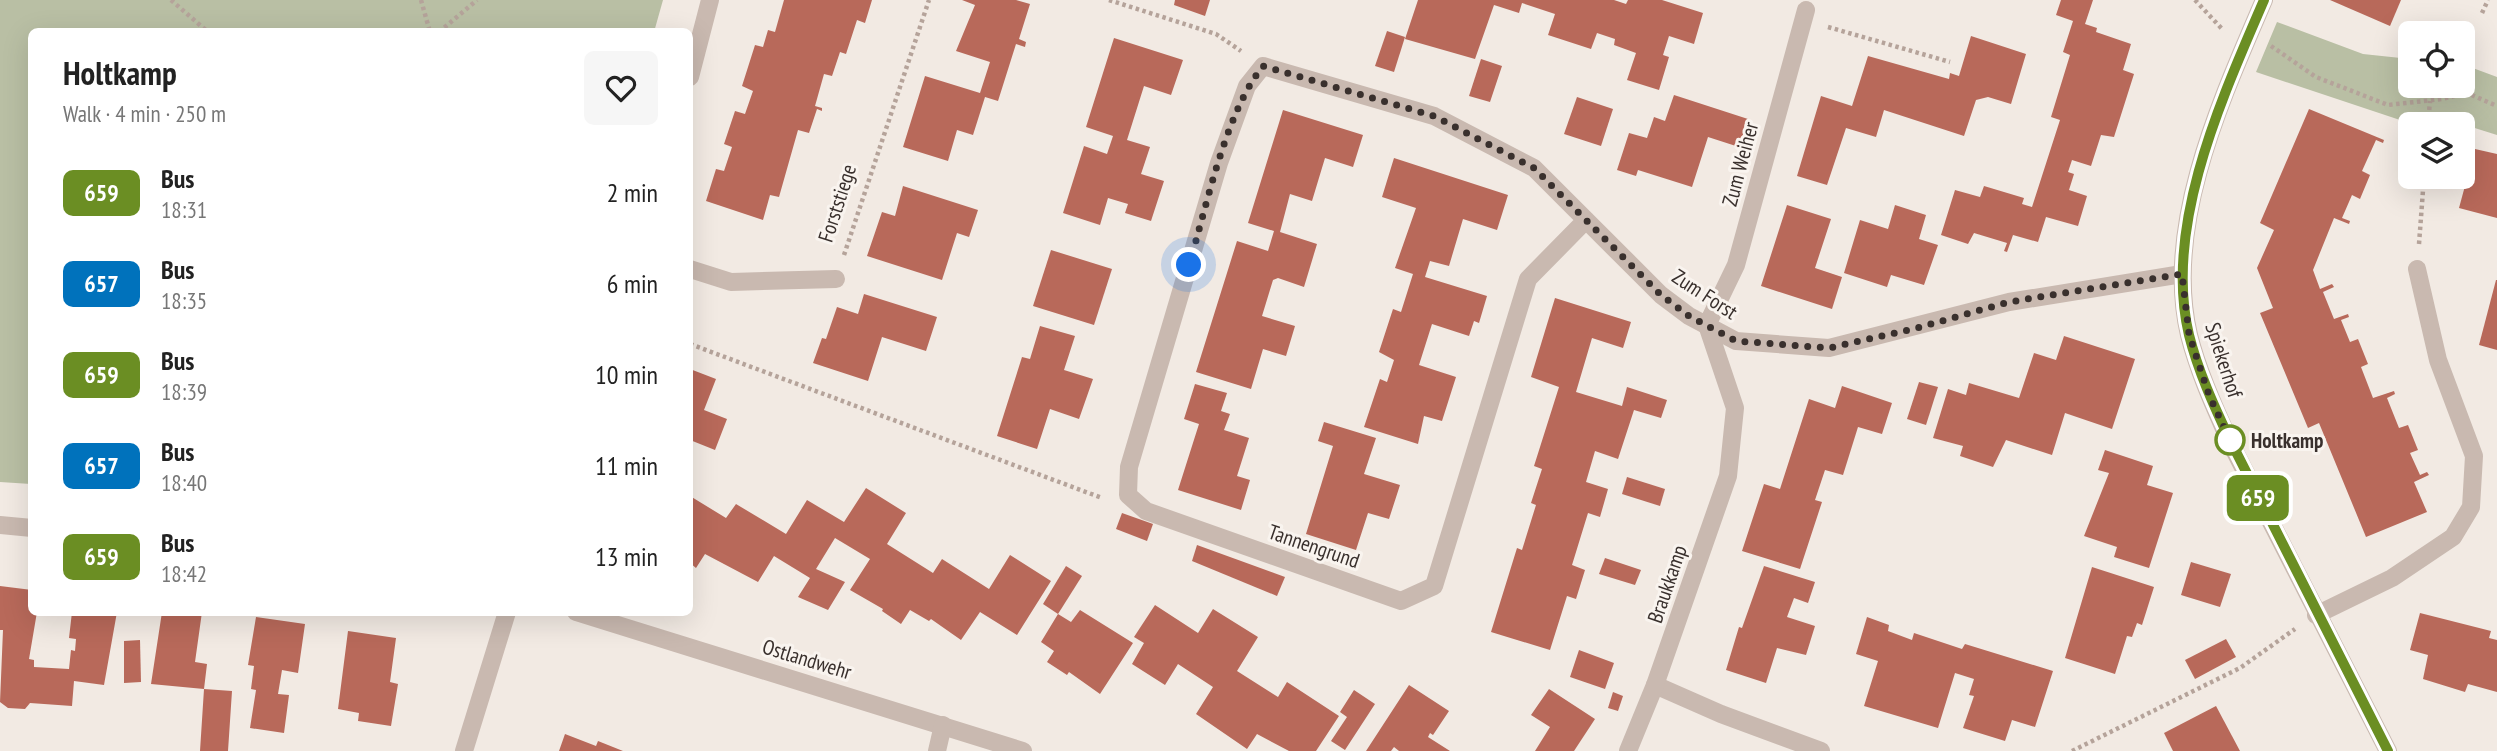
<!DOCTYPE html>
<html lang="en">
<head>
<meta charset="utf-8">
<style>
	:root { --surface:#fff; --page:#f6f6f6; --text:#222; --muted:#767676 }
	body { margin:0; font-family:"PT Sans Narrow",sans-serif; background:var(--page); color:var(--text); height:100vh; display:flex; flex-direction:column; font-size:26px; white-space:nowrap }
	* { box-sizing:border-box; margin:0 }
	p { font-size:23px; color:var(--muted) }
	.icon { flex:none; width:38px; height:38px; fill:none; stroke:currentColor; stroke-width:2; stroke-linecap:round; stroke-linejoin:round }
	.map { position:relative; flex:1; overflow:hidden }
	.side { position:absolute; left:28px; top:28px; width:665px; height:588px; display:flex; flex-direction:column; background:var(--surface); border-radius:10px; box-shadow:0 7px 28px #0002 }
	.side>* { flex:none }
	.badge { padding:0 14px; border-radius:10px; font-size:24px; line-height:46px }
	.fabs { position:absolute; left:2398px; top:21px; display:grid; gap:14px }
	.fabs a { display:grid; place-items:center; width:77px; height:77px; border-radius:10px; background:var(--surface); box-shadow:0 7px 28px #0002; font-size:35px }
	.you { position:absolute; width:35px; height:35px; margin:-18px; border:5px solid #fff; border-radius:50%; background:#1a73e8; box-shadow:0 0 0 10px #1a73e833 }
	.map>.badge { position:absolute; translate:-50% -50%; box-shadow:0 0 0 4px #fff }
	.round { display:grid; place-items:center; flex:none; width:74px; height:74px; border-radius:10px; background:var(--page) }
	.head { display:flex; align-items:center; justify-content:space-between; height:119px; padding:0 35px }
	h1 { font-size:33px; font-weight:700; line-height:52px }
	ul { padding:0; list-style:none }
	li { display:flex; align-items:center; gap:21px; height:91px; padding:0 35px }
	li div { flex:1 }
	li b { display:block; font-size:26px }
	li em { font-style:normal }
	li .badge { min-width:77px; font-weight:700; text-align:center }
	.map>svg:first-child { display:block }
	.green { fill:#b9bfa4 }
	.building { fill:#b8695a }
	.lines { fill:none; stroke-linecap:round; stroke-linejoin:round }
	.path { stroke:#b5a39a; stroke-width:4.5; stroke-dasharray:3.5 3.5; stroke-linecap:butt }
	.minor { stroke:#c9b9b0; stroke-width:18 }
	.line-casing { stroke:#fff; stroke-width:16 }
	.line { stroke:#6b8e23; stroke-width:10 }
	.walk { stroke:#39302d; stroke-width:7; stroke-dasharray:0 12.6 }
	.stop-dot { fill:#fff; stroke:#6b8e23; stroke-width:3.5 }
	.labels { text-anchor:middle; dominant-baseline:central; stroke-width:6; stroke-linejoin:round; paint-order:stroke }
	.street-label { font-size:21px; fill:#39302d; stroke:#f9f4ef }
	.stop-label { font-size:21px; font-weight:bold; fill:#39302d; stroke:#f9f4ef; text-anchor:start }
</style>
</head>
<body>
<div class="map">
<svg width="2497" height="751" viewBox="0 0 2497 751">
	<rect width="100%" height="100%" fill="#f2eae3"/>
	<g class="green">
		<polygon points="0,0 663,0 654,32 32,32 31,484 0,482"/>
		<polygon points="2277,22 2363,54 2410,59 2410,86 2462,86 2462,64 2497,77 2497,135 2462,124 2412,124 2256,72"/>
	</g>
	<g class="building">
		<polygon points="784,0 872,0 865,23 857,20 846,54 840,52 832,76 824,74 815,106 822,108 822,111 817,109 809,133 798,130 779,197 770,195 763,220 706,201 716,169 724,171 732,147 724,144 735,111 745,114 753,91 742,86 755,45 763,47 768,30 775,32"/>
		<polygon points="962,0 1016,0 1030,4 1019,39 1026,42 1025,47 1016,44 998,101 985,97 973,135 957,130 948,161 903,147 925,76 980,93 990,62 956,51 975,5"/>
		<polygon points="1175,0 1210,0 1205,16 1174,5"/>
		<polygon points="1418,0 1614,0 1626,4 1628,0 1662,0 1703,13 1694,44 1669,36 1663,55 1669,57 1659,90 1627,80 1636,53 1614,45 1615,39 1597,33 1591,49 1548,35 1555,14 1522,3 1519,13 1494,5 1475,59 1405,39"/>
		<polygon points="2061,0 2093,0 2085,24 2097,28 2096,32 2131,44 2123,70 2134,74 2114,137 2101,135 2091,166 2072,160 2068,172 2074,174 2069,190 2087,196 2078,226 2046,217 2038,242 2013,235 2007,252 2004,251 2007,243 1974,233 1968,244 1941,235 1955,190 1980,197 1984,186 2024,198 2022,204 2032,207 2060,120 2051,117 2070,55 2063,52 2073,21 2056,15"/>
		<polygon points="2330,0 2401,0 2390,26"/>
		<polygon points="1387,31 1405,37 1394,72 1375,66"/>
		<polygon points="1971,36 2026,54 2011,104 1988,97 1976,100 1964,136 1884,110 1876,137 1846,128 1827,185 1797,176 1821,96 1852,106 1868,56 1949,79 1950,73 1959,76"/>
		<polygon points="1114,38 1183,60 1171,95 1144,86 1127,140 1150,147 1141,174 1164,181 1151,221 1125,213 1128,204 1108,198 1100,225 1063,213 1084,146 1107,154 1113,136 1086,127"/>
		<polygon points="1481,59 1502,66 1490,102 1469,96"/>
		<polygon points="1674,95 1748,119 1739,147 1708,137 1692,187 1638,170 1636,176 1617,170 1629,133 1647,138 1654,117 1665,121"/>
		<polygon points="1577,97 1613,109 1601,146 1564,134"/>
		<polygon points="2309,109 2384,140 2383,143 2376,140 2362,171 2370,175 2360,199 2352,195 2342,218 2350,221 2349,224 2334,218 2313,270 2320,289 2332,284 2334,287 2323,292 2334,319 2348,314 2349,317 2341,320 2350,342 2358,339 2368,364 2361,367 2373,398 2394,391 2395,394 2387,398 2399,428 2408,425 2418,450 2410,453 2420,475 2427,472 2429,475 2414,482 2427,512 2366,537 2319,423 2308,428 2260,313 2273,308 2257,268 2274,230 2260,223"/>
		<polygon points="1283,110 1363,135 1353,167 1325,158 1312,201 1290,194 1280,232 1317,244 1304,287 1278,278 1273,280 1262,316 1295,326 1286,356 1263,349 1251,389 1196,372 1237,241 1268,251 1274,231 1248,223"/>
		<polygon points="2475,149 2497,154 2497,218 2459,208"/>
		<polygon points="1394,158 1508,195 1497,230 1463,219 1449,266 1430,261 1425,277 1487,296 1479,323 1474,321 1469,336 1432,324 1419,365 1456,377 1442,421 1424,416 1418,444 1364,427 1380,379 1387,382 1394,360 1379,352 1393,309 1401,312 1413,274 1395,268 1416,208 1382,197"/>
		<polygon points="903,186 978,210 969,237 957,233 942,280 867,256 882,212 895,216"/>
		<polygon points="1787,205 1831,219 1815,268 1842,277 1832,309 1761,286"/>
		<polygon points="1895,205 1926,215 1919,239 1938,245 1924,285 1891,275 1887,287 1844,273 1860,220 1888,229"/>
		<polygon points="1051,250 1112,269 1094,325 1033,306"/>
		<polygon points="2496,280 2497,280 2497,350 2479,345"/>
		<polygon points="864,294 937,317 926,351 882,337 868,381 813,363 822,338 826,339 837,307 858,314"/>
		<polygon points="1555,298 1631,322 1623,348 1592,338 1576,392 1622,406 1627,387 1667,400 1661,418 1634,410 1618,459 1595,451 1586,482 1608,489 1600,517 1588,513 1572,565 1585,570 1576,599 1567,596 1550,650 1491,632 1517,548 1522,550 1536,505 1531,503 1542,469 1534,466 1559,387 1531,377"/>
		<polygon points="1040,326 1075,336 1064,370 1093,379 1079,419 1050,409 1037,449 997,436 1022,357 1030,359"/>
		<polygon points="2064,336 2135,359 2112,429 2065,413 2052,455 2006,440 1993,467 1960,456 1963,446 1933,438 1948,389 1966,395 1969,383 2019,398 2034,353 2056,360"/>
		<polygon points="690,369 716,379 704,410 727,419 715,450 690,440"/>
		<polygon points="1919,382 1938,387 1926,425 1907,419"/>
		<polygon points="1195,384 1227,393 1221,411 1230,414 1224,430 1249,438 1237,476 1250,480 1241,510 1178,490 1199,424 1184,419"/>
		<polygon points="1842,386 1892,403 1882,434 1858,427 1843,475 1825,470 1815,500 1822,502 1800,569 1742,551 1764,484 1780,489 1809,399 1835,408"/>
		<polygon points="1324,422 1376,438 1364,474 1400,485 1389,519 1368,513 1356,550 1306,534 1333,446 1318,441"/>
		<polygon points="2105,450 2153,466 2147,485 2173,493 2149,568 2114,557 2117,547 2084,536 2109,473 2098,470"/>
		<polygon points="1627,477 1665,489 1660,506 1622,494"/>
		<polygon points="866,488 906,513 887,544 933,573 942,559 989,589 1010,555 1051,581 1017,635 980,612 961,640 931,619 929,621 910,610 901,624 882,611 883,609 850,590 870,559 835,538 816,569 845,582 828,610 798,597 810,578 774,556 758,582 705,554 696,568 690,563 690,496 726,518 736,504 786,534 807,500 844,522"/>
		<polygon points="1122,513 1153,524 1147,541 1116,529"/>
		<polygon points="1197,545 1285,577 1277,596 1192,561"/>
		<polygon points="1605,558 1641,570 1635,585 1599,574"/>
		<polygon points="2191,562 2231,574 2220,607 2181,595"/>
		<polygon points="1066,566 1082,576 1058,614 1043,604"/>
		<polygon points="1764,566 1815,582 1808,603 1794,598 1787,617 1815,626 1806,655 1777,648 1766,683 1726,670 1739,627 1742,628"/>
		<polygon points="2092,567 2154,587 2142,625 2137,623 2132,637 2127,636 2115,674 2065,658"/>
		<polygon points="0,586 32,590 32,612 37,612 29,659 34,660 34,667 69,669 71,650 75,651 76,639 69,638 72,612 117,612 104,685 74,681 72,706 30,703 25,709 8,708 0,702 3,630 0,630"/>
		<polygon points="1155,605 1198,633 1213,609 1258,637 1237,671 1278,697 1287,682 1339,716 1316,751 1289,751 1257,734 1247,749 1196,714 1213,687 1178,664 1165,685 1132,664 1144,643 1134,637"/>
		<polygon points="1080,610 1133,643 1100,694 1069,672 1067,675 1047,662 1054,651 1041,642 1058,614 1071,622"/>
		<polygon points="162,612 202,612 195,662 207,664 204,689 232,691 228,751 200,751 204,689 151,684"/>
		<polygon points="2420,613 2491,631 2489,638 2497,640 2497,692 2468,684 2465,692 2423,679 2428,655 2410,650"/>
		<polygon points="256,617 305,624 298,673 282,670 278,694 289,695 284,733 250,728 256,690 251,689 254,666 248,665"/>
		<polygon points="1867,617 1889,625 1888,631 1912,640 1914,633 1962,649 1965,644 2053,671 2035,727 2012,720 2005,741 1963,728 1974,696 1969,695 1974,679 1955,673 1938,728 1864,706 1878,661 1856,654"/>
		<polygon points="348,631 396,638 390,682 398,684 391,726 358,721 359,713 338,709"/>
		<polygon points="2226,639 2236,657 2195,679 2185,660"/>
		<polygon points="140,640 141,682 124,683 124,641"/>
		<polygon points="1579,650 1614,663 1605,689 1570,677"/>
		<polygon points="1409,685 1449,711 1433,735 1430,733 1428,737 1450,751 1399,751 1394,747 1391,751 1366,751"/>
		<polygon points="1549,689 1595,719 1574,751 1535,751 1550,727 1531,715"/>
		<polygon points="1354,690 1375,704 1345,750 1331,741 1347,717 1340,712"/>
		<polygon points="1613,692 1623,696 1618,711 1608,708"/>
		<polygon points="2216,706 2240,751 2173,751 2164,733"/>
		<polygon points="565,734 596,746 598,741 623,751 559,751"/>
	</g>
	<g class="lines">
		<g class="path">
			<polyline points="171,0 208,32"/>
			<polyline points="421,0 430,32"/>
			<polyline points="1109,0 1216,34 1241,51"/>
			<polyline points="2195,0 2223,30"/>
			<polyline points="2482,13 2488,0"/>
			<polyline points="1828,27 1950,62"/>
			<polyline points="439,32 477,0"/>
			<polyline points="2271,46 2316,77 2388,105 2442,99 2467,93 2497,106"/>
			<polyline points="2428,124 2430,101"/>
			<polyline points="2419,244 2424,177"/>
			<polyline points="844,255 929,0"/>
			<polyline points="690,344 1102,498"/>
			<polyline points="2072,751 2240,668 2295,629"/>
		</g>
		<g class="minor">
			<path d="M 2264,0 C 2222,98 2163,225 2189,335 C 2198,371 2214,406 2229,440 L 2388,751"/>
			<polyline points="690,77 710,0"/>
			<polyline points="1586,220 1528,279 1434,586 1401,601 1146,511 1128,495 1129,467 1219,163 1247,86 1263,66 1434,116 1534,168 1661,295 1689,316 1736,341 1829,348 2009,302 2182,274"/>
			<polyline points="690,269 731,282 836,279"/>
			<polyline points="0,525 32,528"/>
			<polyline points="576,612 1023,751"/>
			<polyline points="2316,615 2392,578 2453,537 2471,507 2474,456 2438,360 2417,269"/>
			<polyline points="1655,685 1721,714 1821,751"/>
			<polyline points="464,751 507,612"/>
			<polyline points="937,751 943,725"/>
			<polyline points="1628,751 1655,685 1728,476 1735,408 1707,325 1736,265 1806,10"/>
		</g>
	</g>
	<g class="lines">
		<g class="line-casing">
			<path id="line" d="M 2264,0 C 2222,98 2163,226 2189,335 C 2198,371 2214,406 2230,440 L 2388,751"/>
		</g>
		<use href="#line" class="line"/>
		<path class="walk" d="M 1189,265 C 1207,206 1225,113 1263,66 L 1434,116 L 1534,168 L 1661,295 L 1689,316 L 1736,341 L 1829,348 L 1917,328 L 2009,302 L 2182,274 L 2189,334 L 2209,395 L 2230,440"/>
	</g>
	<circle class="stop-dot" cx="2230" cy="440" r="14"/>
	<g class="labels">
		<g class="street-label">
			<text transform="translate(1740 164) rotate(-75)">Zum Weiher</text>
			<text transform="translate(837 203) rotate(-72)">Forststiege</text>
			<text transform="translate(1705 294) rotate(33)">Zum Forst</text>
			<text transform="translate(2224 360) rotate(72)">Spiekerhof</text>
			<text transform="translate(1314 546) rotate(19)">Tannengrund</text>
			<text transform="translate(1667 584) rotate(-71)">Braukkamp</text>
			<text transform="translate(807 659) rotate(17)">Ostlandwehr</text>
		</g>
		<g class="stop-label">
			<text x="2251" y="440">Holtkamp</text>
		</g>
	</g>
</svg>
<div class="fabs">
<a><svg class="icon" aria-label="locate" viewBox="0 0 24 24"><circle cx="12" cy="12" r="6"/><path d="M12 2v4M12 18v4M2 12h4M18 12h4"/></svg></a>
<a><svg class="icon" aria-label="layers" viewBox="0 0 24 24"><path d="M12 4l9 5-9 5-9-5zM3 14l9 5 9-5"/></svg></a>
</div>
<div class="you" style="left:1189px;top:265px"></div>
<b class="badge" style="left:2258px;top:498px;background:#6b8e23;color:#fff">659</b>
<section class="side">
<div class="head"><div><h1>Holtkamp</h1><p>Walk · 4 min · 250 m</p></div><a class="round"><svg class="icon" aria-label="heart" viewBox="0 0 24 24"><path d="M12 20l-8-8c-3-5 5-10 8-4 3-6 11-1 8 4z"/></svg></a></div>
<ul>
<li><span class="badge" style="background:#6b8e23;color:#fff">659</span><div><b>Bus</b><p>18:31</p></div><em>2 min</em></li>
<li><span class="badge" style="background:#0072bc;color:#fff">657</span><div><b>Bus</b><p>18:35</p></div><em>6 min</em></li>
<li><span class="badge" style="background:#6b8e23;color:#fff">659</span><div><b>Bus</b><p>18:39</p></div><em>10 min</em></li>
<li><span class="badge" style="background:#0072bc;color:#fff">657</span><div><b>Bus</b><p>18:40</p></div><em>11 min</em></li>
<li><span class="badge" style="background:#6b8e23;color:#fff">659</span><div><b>Bus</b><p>18:42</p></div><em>13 min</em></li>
</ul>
</section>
</div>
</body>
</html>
